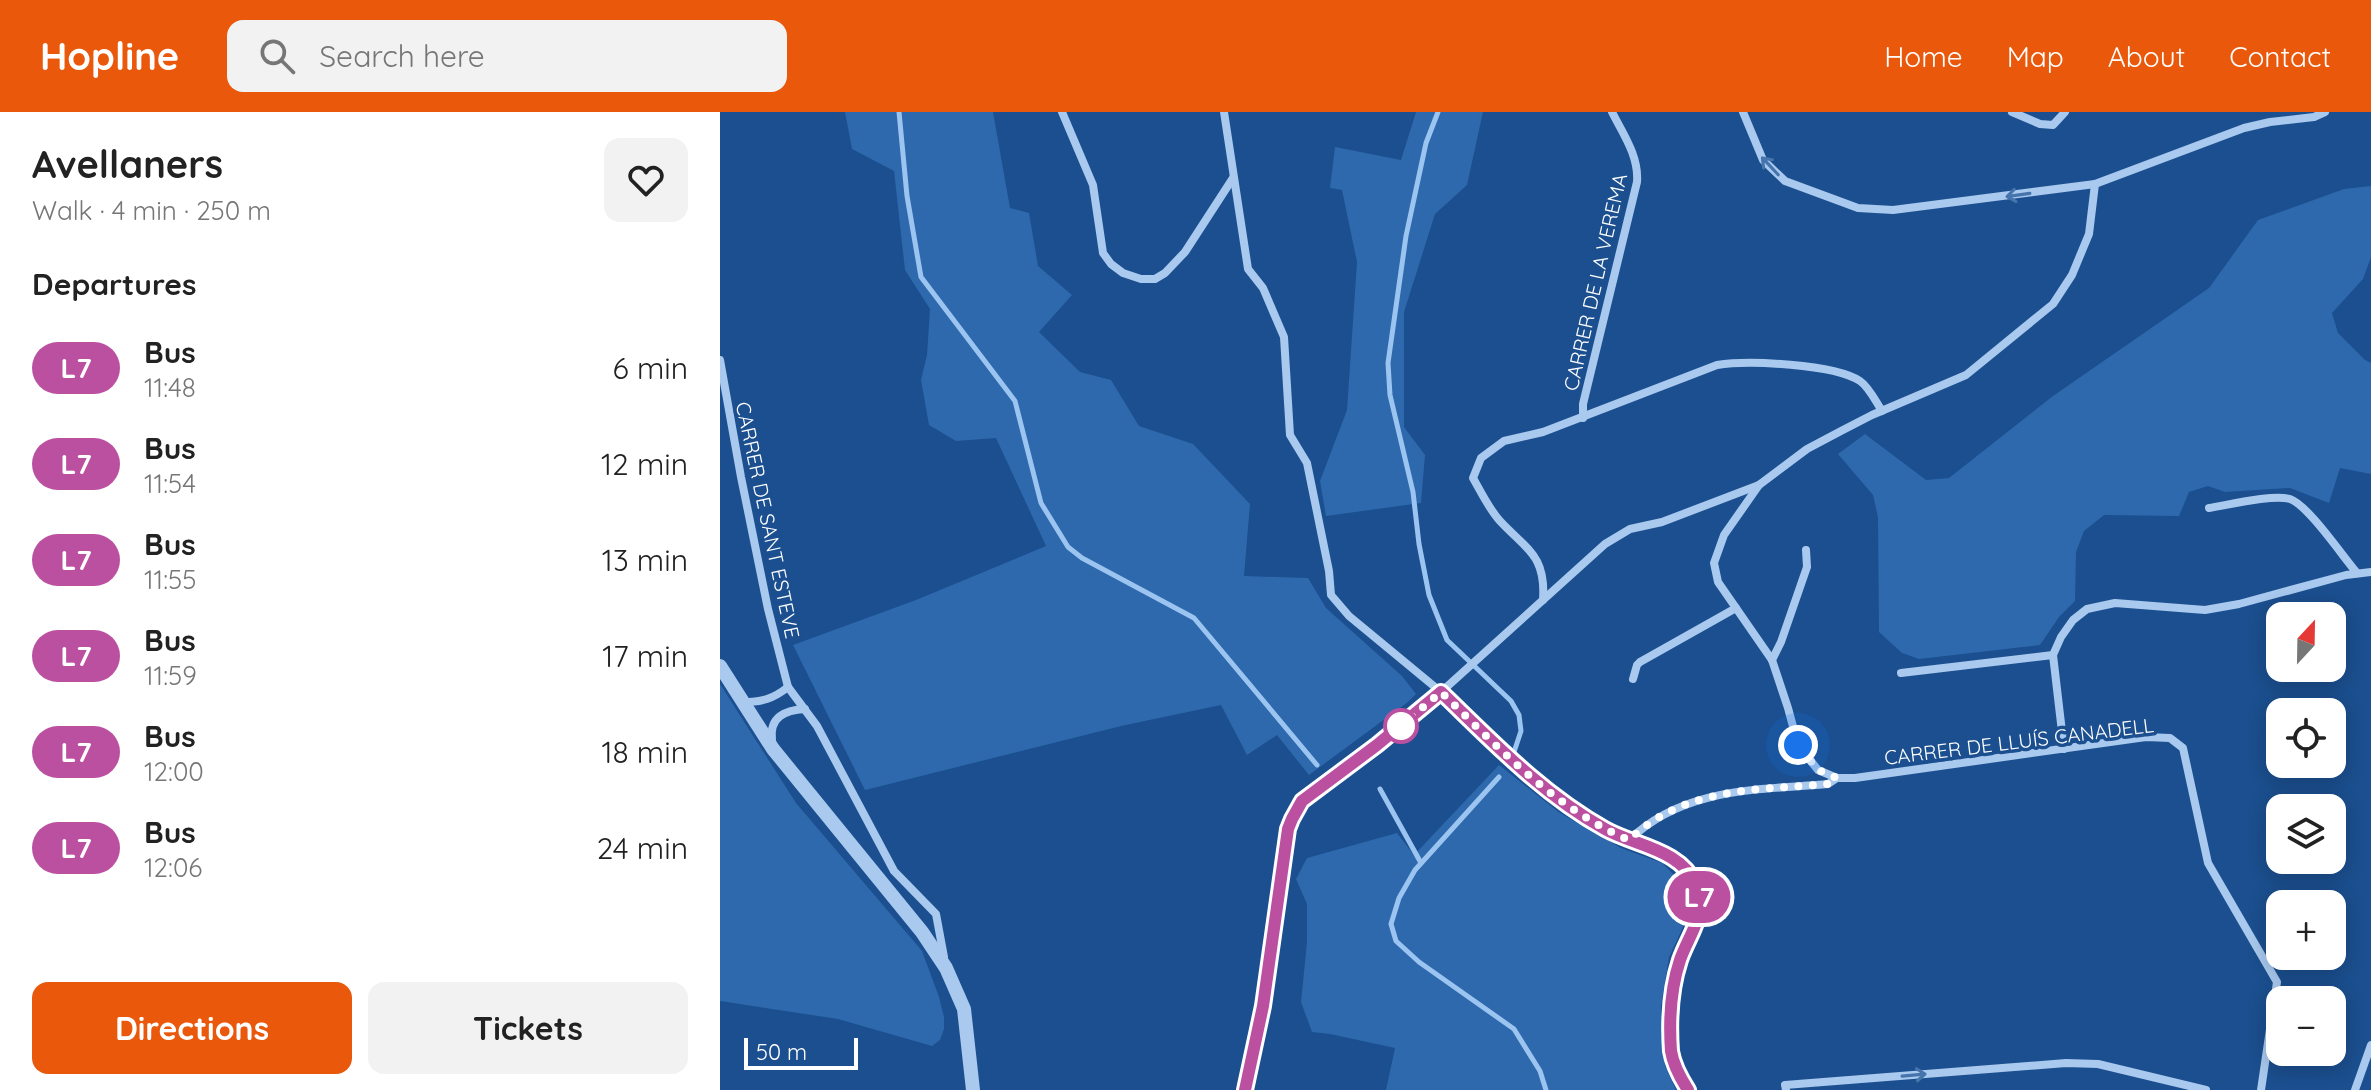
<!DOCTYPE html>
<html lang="en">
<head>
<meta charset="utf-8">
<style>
	:root { --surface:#fff; --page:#f2f2f2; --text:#222; --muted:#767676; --accent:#ea580c }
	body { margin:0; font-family:Quicksand,sans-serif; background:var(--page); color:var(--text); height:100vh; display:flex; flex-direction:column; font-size:30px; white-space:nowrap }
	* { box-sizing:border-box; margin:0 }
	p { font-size:26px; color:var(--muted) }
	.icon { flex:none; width:44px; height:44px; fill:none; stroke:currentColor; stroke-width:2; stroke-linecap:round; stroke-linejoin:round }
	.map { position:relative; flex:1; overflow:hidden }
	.drawer { display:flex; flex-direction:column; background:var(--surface); width:720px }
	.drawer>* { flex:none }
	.badge { padding:0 16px; border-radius:26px; font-size:28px; line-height:52px }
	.needle { width:52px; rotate:22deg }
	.tools { position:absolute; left:1546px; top:490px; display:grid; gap:16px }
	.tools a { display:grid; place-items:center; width:80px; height:80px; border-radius:16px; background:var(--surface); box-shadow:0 4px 20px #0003; font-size:40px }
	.scale { position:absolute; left:24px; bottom:20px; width:114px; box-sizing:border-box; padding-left:8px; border:4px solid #fff; border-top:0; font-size:22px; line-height:28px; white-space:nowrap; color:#fff; -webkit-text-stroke:6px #1b4f8f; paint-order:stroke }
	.you { position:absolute; width:40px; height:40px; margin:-20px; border:6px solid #fff; border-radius:50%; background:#1a73e8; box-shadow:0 0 0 12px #1a73e833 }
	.map>.badge { position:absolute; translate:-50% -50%; box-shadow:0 0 0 4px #fff }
	h2 { padding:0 32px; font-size:30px; line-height:72px }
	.round { display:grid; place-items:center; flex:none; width:84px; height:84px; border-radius:16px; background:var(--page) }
	.headline { display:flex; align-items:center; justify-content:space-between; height:136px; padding:0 32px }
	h1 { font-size:38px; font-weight:700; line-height:60px }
	.action { display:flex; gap:16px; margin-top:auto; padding:16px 32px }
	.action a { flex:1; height:92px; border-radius:16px; background:var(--accent); color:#fff; font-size:32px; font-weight:700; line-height:92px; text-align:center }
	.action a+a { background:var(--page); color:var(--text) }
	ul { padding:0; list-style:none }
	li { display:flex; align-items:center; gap:24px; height:96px; padding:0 32px }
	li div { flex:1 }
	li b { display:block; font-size:30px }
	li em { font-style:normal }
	li .badge { min-width:88px; font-weight:700; text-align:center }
	header { display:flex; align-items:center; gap:48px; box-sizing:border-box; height:112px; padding:0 40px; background:var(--accent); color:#fff }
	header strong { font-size:38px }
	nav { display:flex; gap:44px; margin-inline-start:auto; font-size:28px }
	.search { width:560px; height:72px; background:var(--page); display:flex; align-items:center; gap:20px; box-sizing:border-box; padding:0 28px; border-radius:16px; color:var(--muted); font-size:30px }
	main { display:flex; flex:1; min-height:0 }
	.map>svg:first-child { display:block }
	.green { fill:#2e69ad }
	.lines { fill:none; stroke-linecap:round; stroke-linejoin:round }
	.stream { stroke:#9cc4f0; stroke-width:5 }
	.minor { stroke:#a9c9ee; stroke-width:8 }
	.tertiary { stroke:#a9c9ee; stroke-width:14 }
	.oneway { stroke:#4674ac }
	.line-casing { stroke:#fff; stroke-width:18 }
	.line { stroke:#bb50a0; stroke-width:12 }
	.walk { stroke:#fff; stroke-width:8; stroke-dasharray:0 14.4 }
	.stop-dot { fill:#fff; stroke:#bb50a0; stroke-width:4 }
	.labels { text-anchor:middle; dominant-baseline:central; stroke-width:7; stroke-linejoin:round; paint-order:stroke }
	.street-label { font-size:20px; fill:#fff; stroke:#1b4f8f }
</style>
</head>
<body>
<header>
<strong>Hopline</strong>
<div class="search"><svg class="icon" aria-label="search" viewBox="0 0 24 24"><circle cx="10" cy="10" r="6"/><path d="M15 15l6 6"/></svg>Search here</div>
<nav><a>Home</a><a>Map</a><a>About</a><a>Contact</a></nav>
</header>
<main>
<section class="drawer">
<div class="headline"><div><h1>Avellaners</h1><p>Walk · 4 min · 250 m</p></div><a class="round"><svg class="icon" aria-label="heart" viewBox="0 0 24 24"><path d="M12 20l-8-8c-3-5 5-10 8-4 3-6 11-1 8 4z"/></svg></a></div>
<h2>Departures</h2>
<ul>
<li><span class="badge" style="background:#bb50a0;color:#fff">L7</span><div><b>Bus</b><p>11:48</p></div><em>6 min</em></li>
<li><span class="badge" style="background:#bb50a0;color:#fff">L7</span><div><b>Bus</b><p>11:54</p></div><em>12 min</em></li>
<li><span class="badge" style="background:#bb50a0;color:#fff">L7</span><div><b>Bus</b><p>11:55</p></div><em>13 min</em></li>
<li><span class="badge" style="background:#bb50a0;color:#fff">L7</span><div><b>Bus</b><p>11:59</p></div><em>17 min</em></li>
<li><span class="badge" style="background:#bb50a0;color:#fff">L7</span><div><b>Bus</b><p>12:00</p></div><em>18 min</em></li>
<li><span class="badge" style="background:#bb50a0;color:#fff">L7</span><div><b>Bus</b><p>12:06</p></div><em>24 min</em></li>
</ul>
<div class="action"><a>Directions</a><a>Tickets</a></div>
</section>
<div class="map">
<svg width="1651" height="978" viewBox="0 0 1651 978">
	<rect width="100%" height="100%" fill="#1b4f8f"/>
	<g class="green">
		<polygon points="125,0 273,0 290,96 309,101 318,154 352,183 319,220 360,260 391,268 419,314 473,332 530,392 524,464 588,466 606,496 682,564 696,582 688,590 589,663 557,623 527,643 501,593 401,614 145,678 73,533 196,488 326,434 276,326 236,329 209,313 201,268 207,243 210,197 185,158 174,59 132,37"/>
		<polygon points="696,0 763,0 747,73 715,102 684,200 684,315 705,343 701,391 606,404 600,369 627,298 637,150 622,78 610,76 615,35 681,48"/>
		<polygon points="1651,74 1651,145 1643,167 1612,201 1618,221 1645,248 1651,251 1651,362 1620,356 1609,391 1570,376 1505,380 1488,374 1469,380 1459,404 1384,403 1364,419 1356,440 1355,489 1339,505 1320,533 1199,547 1182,541 1159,520 1158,405 1153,383 1118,342 1145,322 1206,368 1229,366 1333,284 1489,176 1538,108 1624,77"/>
		<polygon points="0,572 76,691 202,839 219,885 224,905 224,917 220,928 212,934 118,907 0,889"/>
		<polygon points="779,653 840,701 901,736 942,751 968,777 965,811 949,845 941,894 945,954 956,978 666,978 675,936 610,922 592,920 581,890 587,830 587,792 576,767 587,746 677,721 694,743"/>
	</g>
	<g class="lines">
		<g class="stream">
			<polyline points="179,0 187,84 201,165 295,289 321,391 348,435 362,446 474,506 597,653"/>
			<polyline points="718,0 706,31 686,124 668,251 670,283 693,380 699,432 709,483 727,528 791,589 799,603 801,619 794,640"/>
			<polyline points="779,665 695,758 679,786 671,812 676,829 699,850 794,917 820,959 826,978"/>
			<polyline points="660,677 701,751"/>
		</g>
		<g class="minor">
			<polyline points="342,0 373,73 383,141 391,152 403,161 421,167 435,167 445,161 465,140 513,66"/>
			<polyline points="504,0 528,157 543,176 564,225 570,323 587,351 609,459 611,483 629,504 721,580 805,661 886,718 946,743 962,755 973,768 980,787 980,803 978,812 960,849 953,878 952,896 951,942 968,978"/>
			<polyline points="1023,0 1043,48 1065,69 1138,96 1173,98 1375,72 1524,16 1550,10 1594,5 1605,0"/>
			<polyline points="1292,0 1320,12 1333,13 1345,0"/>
			<polyline points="0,248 21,365 48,497 68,575 97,614 174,759 216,802 224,845"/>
			<path d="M 863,306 L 863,292 L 917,70 C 919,44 903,22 892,0"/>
			<polyline points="1039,373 1004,423 994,451 998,470 1052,548 1068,596 1078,633 1098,658 1117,666 1135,666 1426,625 1450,626 1463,636 1488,751 1557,870 1541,978"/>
			<path d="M 1489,396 C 1508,393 1553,382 1570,387 C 1588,393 1623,445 1637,461"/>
			<path d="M 823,488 C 826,443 807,438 780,409 C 769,397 761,380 753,366 L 761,346 L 784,329 L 823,320 L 997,253 C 1028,248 1114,252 1140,269 C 1149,275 1156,290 1162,299"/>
			<polyline points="1052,548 1061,530 1087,455 1086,438"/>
			<polyline points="1181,561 1333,543"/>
			<polyline points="913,567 917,553 920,550 1016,496"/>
			<path d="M 23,590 C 42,590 53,587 68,575"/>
			<path d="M 52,628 C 49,605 65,598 85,597"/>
			<polyline points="1344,637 1333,543 1341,525 1353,508 1367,497 1395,491 1485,498 1519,492 1626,463 1651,460"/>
			<path d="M 909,728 C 964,675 1038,678 1108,672 L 1117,666"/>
			<polyline points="525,978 536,930 553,836 568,717 572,707 582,689 700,599 885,432 910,417 942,410 1039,373 1087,337 1121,319 1152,303 1246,263 1333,192 1352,163 1369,122 1375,72"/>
			<polyline points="1066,978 1065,973 1346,951 1378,952 1486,978"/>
			<polyline points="1635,978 1651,933"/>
		</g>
		<polyline class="tertiary" points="0,554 53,637 202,820 226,856 244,897 253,978"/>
	</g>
	<defs><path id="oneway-shaft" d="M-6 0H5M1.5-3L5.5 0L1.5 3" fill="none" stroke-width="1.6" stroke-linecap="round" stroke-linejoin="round" transform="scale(2)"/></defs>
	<g class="oneway">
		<use href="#oneway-shaft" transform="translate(1050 54) rotate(-133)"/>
		<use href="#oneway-shaft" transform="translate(1298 83) rotate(172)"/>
		<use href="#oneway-shaft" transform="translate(1194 963) rotate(-5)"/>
	</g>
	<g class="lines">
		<g class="line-casing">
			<path id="line" d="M 525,978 L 543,894 L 568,717 L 572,707 L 582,689 L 657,633 L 721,580 C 772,629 822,682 885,717 C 915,734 961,737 976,773 C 988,802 969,822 960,848 C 951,875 949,910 951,939 C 953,952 961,967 968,978"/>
		</g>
		<use href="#line" class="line"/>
		<path class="walk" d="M 681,614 L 721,580 C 778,635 834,696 909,728 C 964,675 1037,678 1108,672 L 1117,666 L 1098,658 L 1078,633"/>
	</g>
	<circle class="stop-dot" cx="681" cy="614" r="16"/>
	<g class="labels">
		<g class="street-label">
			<text transform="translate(875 170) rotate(-77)">CARRER DE LA VEREMA</text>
			<text transform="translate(48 408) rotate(78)">CARRER DE SANT ESTEVE</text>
			<text transform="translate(1299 629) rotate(-7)">CARRER DE LLUÍS CANADELL</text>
		</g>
	</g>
</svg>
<div class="tools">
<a><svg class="needle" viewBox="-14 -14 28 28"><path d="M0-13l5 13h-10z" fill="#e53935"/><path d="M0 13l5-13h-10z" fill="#767676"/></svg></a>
<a><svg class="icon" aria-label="locate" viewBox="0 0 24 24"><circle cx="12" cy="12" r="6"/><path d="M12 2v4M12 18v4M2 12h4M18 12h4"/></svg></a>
<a><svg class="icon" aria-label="layers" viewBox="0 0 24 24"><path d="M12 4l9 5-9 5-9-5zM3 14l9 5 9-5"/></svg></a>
<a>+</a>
<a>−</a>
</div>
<div class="scale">50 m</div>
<div class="you" style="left:1078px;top:633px"></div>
<b class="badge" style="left:979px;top:785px;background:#bb50a0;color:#fff">L7</b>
</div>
</main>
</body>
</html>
